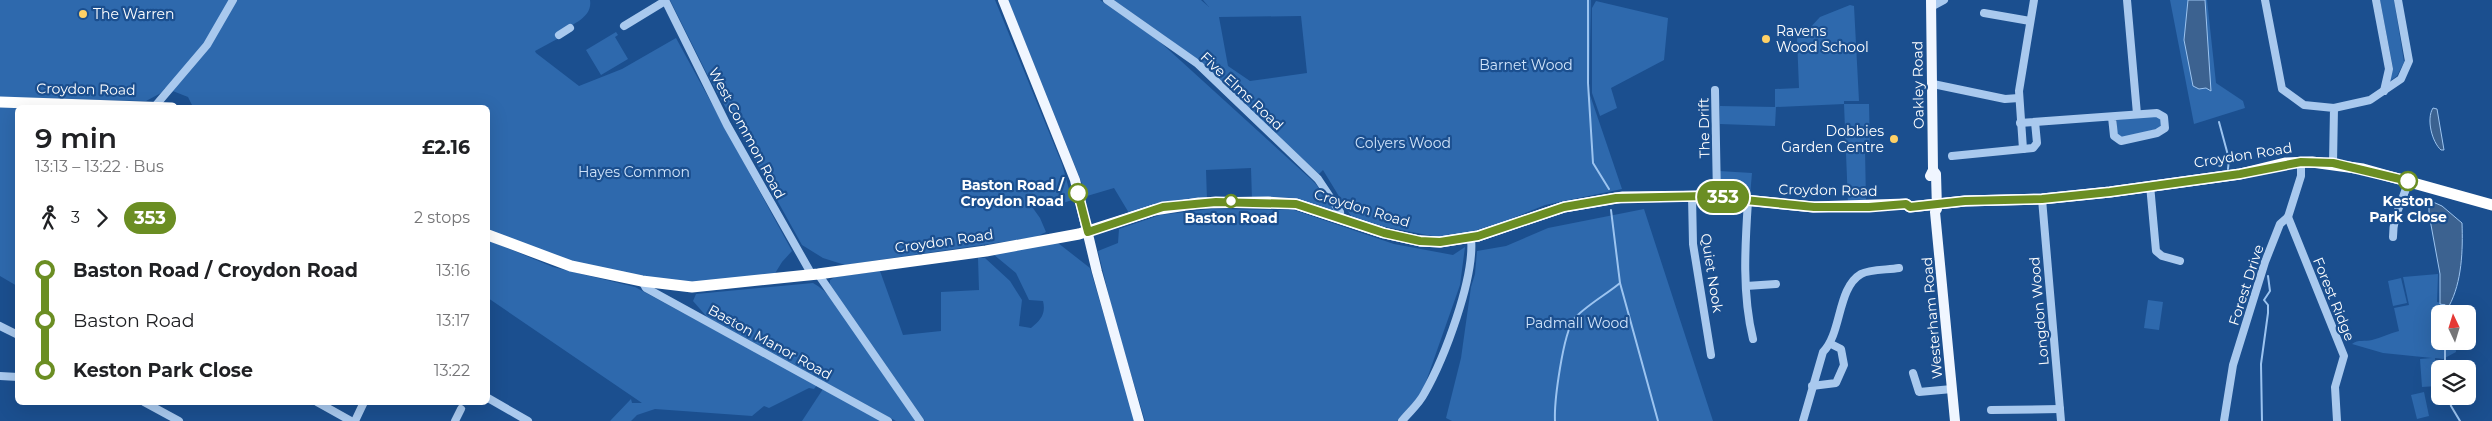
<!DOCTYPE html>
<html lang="en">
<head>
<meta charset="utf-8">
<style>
	:root { --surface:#fff; --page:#f6f6f6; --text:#202124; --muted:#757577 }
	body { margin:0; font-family:Montserrat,sans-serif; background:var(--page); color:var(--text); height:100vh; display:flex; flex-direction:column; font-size:19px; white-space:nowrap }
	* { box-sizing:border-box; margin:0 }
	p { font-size:16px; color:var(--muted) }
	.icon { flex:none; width:28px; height:28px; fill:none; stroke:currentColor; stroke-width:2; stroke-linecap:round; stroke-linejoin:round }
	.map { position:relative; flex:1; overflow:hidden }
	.drawer { position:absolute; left:15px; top:105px; width:475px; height:300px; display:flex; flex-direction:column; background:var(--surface); border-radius:8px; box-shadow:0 5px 20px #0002 }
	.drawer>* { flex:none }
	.badge { padding:0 10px; border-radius:16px; font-size:18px; line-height:32px }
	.needle { width:32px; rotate:356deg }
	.controls { position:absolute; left:2431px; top:305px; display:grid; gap:10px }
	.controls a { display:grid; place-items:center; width:45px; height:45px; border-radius:8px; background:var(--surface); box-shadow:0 5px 20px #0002; font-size:25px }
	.map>.badge { position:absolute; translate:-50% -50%; box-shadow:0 0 0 2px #fff }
	.legs { display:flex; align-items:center; gap:8px; height:55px; padding:0 20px; font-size:16px }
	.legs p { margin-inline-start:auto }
	.headline { display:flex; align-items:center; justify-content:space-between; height:85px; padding:0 20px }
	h1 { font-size:28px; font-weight:600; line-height:38px }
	ul { padding:0 20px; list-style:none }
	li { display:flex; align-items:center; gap:18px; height:50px; font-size:19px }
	li i { display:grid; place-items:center; width:8px; height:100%; margin:0 6px; background:currentColor }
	li i::after { content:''; width:12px; height:12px; margin:-6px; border:4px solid; border-radius:50%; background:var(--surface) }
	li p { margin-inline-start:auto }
	li:first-child i { background:linear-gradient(#0000 50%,currentColor 0) }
	li:last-child i { background:linear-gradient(currentColor 50%,#0000 0) }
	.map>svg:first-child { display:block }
	.green { fill:#2e69ad; fill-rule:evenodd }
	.water { fill:#3c6290; stroke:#9cc4f0 }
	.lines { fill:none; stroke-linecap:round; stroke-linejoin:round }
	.stream { stroke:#9cc4f0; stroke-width:2 }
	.minor { stroke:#a9c9ee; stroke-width:8 }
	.major { stroke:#f0f6ff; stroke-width:10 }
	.highway { stroke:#fff; stroke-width:11 }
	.line-1-casing { stroke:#fff; stroke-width:11 }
	.line-1 { stroke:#6b8e23; stroke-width:8 }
	.poi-dot { fill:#ffd166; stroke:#1b4f8f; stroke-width:2 }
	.stop-1-dot { fill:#fff; stroke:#6b8e23; stroke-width:2.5 }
	.labels { text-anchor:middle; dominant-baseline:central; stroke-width:4.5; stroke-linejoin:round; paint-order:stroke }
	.poi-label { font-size:14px; fill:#fff; stroke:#1b4f8f; text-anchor:start }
	.park-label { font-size:14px; fill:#cfe3fa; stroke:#1b4f8f }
	.street-label { font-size:14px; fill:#fff; stroke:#1b4f8f }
	.stop-label { font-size:14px; font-weight:bold; fill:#fff; stroke:#1b4f8f }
</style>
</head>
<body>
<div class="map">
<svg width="2492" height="421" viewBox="0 0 2492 421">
	<rect width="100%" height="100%" fill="#1b4f8f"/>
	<g class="green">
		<path d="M 0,0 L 590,0 C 593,18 571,25 557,33 L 559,38 L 535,51 L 536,53 L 579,86 L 622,69 L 676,38 L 792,251 L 782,262 L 774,275 L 696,283 L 670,282 L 561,259 L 488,231 L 488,108 L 193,107 L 188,97 L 165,88 L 161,93 L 146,101 L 0,98 Z"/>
		<polygon points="670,0 995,0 1062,164 1072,200 1051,207 1039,200 1030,204 1040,218 1046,232 1036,237 845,265 823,258 802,245 707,74"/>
		<polygon points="1008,0 1100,0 1159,41 1315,183 1337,214 1252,200 1251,168 1206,170 1207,200 1129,213 1114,188 1087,196"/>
		<path d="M 1114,0 L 1201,0 L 1209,7 L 1203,0 L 1591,0 L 1589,92 L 1622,189 L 1545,205 L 1506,221 L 1448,239 L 1354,221 L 1323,170 L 1319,174 L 1172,41 ZM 1301,16 L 1307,73 L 1250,81 L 1228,66 L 1219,17 Z"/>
		<polygon points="2170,0 2207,0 2216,83 2243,101 2245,108 2194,124"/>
		<polygon points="2380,0 2394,0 2404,62 2397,76 2390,81 2393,68"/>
		<polygon points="1596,1 1668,18 1664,60 1611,88 1617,108 1600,116 1592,93 1592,8"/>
		<polygon points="1850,5 1854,6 1859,101 1844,101 1844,104 1869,104 1870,149 1865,149 1866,202 1848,203 1844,104 1776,107 1775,126 1720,124 1720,106 1775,107 1775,89 1799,88 1797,38 1807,38 1807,31 1820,17"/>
		<polygon points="616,32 618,35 615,37 628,59 601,75 586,50"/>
		<polygon points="0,105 18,108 17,286 0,276"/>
		<polygon points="2155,115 2160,116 2162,125 2160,128 2124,138 2117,135 2117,120"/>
		<polygon points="1719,171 1752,173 1750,196 1720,193"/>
		<polygon points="1211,209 1294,210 1394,244 1453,255 1465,247 1460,285 1422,393 1397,421 1145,421 1114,317 1098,251 1118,243 1119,229 1160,215"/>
		<polygon points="1644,209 1713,421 1452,421 1446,418 1461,358 1471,287 1475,274 1477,251 1506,246 1548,228"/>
		<polygon points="488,240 553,267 635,287 817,385 814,389 809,388 769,408 764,406 752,416 655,409 637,415 631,421 610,421 631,399 632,403 642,403 488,298"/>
		<path d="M 1058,243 L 1090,268 L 1135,421 L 925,421 L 830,287 L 830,280 L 835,277 L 880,271 L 903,335 L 941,331 L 941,292 L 979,290 L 978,258 L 985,258 L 1010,281 L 1022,300 L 1019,326 L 1031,328 C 1041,320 1046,314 1043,301 L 1029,300 L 1016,273 L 993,254 Z"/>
		<path d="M 2438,274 L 2437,302 L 2453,306 L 2453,314 L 2440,314 L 2440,341 L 2455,341 L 2456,352 L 2443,359 L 2435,358 L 2437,386 L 2422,387 L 2420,359 L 2432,358 L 2383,353 L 2352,344 C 2358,339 2365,342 2372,340 C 2381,338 2390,333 2399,331 L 2394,308 L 2409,305 L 2403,277 Z"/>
		<polygon points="2401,278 2407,303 2393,306 2388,281"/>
		<path d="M 813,283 C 841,299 865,346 883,374 C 894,390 906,406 918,421 L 896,421 L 707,317 L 693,301 L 696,294 Z"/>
		<polygon points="2148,300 2163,302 2159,330 2144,328"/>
		<polygon points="823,389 881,421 802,421"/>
		<polygon points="2424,392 2429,416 2417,419 2411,395"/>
	</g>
	<g class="water">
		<polygon points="2188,0 2205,0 2211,91 2206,88 2199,89 2193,86 2184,40"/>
		<path d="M 2433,108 L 2437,109 L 2444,150 L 2441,150 C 2432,142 2426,119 2433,108 Z"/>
		<path d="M 2433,202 L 2442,206 L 2462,223 C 2463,250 2462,282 2449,306 L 2440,304 L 2440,274 L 2429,214 L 2429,204 Z"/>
	</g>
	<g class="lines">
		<g class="stream">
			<polyline points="1588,0 1588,83 1593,163 1609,189"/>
			<polyline points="2219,122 2229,159 2228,169"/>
			<polyline points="1611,210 1620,283 1658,421"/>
			<polyline points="2443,314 2444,305"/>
			<polyline points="2445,341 2445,369"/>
			<polyline points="2449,396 2451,406 2460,421"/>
			<path d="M 1555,421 C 1554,401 1563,334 1574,319 C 1584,307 1607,294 1620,283"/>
			<polyline points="2262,421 2261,364 2268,313 2268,305 2264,300 2270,291 2268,276"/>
		</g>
		<g class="minor">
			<polyline points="665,0 727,125 812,275"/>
			<polyline points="1107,0 1198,64 1318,179 1340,212 1341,219"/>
			<polyline points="2127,0 2137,114"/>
			<polyline points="2265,0 2282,89 2304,105 2334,108 2333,163"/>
			<polyline points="2376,0 2389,69 2384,91"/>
			<polyline points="1931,7 1944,0"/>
			<polyline points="1984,13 2030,21"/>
			<polyline points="624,26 665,1"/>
			<polyline points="559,35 570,28"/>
			<polyline points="1933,84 2005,99 2019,98"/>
			<polyline points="1715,90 1717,197"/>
			<polyline points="156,105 207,45 233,0"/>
			<polyline points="2334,108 2370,100 2401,79 2409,61 2398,0"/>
			<polyline points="2020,123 2157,113 2164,117 2165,128 2157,133 2121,141 2114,136 2112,117"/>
			<polyline points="2023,149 2019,91 2034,0"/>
			<polyline points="1952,156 2033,148 2037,143 2035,122"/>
			<polyline points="2150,185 2156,251 2162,256 2180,261"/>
			<polyline points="1692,196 1693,244 1711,355"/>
			<polyline points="2042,199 2061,421"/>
			<path d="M 1748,201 C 1745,246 1742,294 1753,339"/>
			<polyline points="2288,217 2344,356 2335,387 2337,421"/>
			<path d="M 2393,237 C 2393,213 2403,203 2408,181"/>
			<polyline points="818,274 920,421"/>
			<polyline points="642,281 646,288 888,421"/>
			<polyline points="1746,286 1776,284"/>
			<polyline points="0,326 18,335"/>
			<polyline points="1913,373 1919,392 1952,389"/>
			<polyline points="0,376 18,377"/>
			<polyline points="1812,386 1836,383 1844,365 1841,349 1831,344"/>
			<polyline points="488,398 528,421"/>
			<polyline points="144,402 179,421"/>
			<polyline points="317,402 351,421"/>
			<polyline points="1991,410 2060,409"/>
			<polyline points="355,421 364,402"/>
			<polyline points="455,421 461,409"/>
			<path d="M 1402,421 C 1409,412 1419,404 1424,394 C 1444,359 1475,278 1471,238"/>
			<path d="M 1803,421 L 1823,352 C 1842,333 1837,288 1861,274 C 1870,269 1888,270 1899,268"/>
			<polyline points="2224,421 2233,365 2265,262 2280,224 2288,217 2301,176 2301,162"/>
		</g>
		<g class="major">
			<polyline points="1003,0 1075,180 1097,272 1139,421"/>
			<polyline points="1933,170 1936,174 1937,209 1935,212 1955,421"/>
			<polyline points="1930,176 1933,170 1931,0"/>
		</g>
		<g class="highway">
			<polyline points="0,102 172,108"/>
			<polyline points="488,235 571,266 642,281 692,287 818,274 986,251 1079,234 1154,210 1199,203 1268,202 1296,204 1384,233 1420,241 1440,242 1478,236 1564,207 1623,197 1705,196 1813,207 1906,204 1910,207 1965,201 2042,199 2110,192 2240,174 2285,163 2312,162 2363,169 2492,205"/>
		</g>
	</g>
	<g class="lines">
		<g class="line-1-casing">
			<polyline id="line-1" points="1078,193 1088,232 1163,207 1216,202 1296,204 1384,233 1420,241 1440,242 1478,236 1564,207 1616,198 1705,196 1814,207 1869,207 1906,204 1910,207 1965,201 2042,199 2110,192 2240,174 2301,162 2333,163 2408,181"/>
		</g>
		<use href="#line-1" class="line-1"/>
	</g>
	<g class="poi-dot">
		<circle cx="83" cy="14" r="5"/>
		<circle cx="1766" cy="39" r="5"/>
		<circle cx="1894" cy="139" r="5"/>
	</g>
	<g class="stop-1-dot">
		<circle cx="2408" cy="181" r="9"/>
		<circle cx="1078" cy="193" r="9"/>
		<circle cx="1231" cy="201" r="6"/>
	</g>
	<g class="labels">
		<g class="poi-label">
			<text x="93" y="14">The Warren</text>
			<text x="1776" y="31">Ravens<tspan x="1776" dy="16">Wood School</tspan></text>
			<text x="1884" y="131" text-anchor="end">Dobbies<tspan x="1884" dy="16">Garden Centre</tspan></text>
		</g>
		<g class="park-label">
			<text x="1526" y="65">Barnet Wood</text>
			<text x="1403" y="143">Colyers Wood</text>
			<text x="634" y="172">Hayes Common</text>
			<text x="1577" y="323">Padmall Wood</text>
		</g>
		<g class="street-label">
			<text transform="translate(1918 85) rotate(-91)">Oakley Road</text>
			<text transform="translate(86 89) rotate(1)">Croydon Road</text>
			<text transform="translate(1242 91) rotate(43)">Five Elms Road</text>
			<text transform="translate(1704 128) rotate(-91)">The Drift</text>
			<text transform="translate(747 133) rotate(62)">West Common Road</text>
			<text transform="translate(2243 155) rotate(-9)">Croydon Road</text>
			<text transform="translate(1828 190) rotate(1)">Croydon Road</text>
			<text transform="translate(1362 208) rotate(17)">Croydon Road</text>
			<text transform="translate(944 241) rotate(-8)">Croydon Road</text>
			<text transform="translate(1712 273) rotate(81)">Quiet Nook</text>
			<text transform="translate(2246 285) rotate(-72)">Forest Drive</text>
			<text transform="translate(2334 299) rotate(68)">Forest Ridge</text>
			<text transform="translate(2039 311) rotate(-95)">Longdon Wood</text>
			<text transform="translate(1932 318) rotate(-95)">Westerham Road</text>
			<text transform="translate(770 342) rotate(29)">Baston Manor Road</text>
		</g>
		<g class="stop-label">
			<text x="1064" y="185" text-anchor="end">Baston Road /<tspan x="1064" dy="16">Croydon Road</tspan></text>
			<text x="2408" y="201">Keston<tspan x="2408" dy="16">Park Close</tspan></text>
			<text x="1231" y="218">Baston Road</text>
		</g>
	</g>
</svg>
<div class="controls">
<a><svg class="needle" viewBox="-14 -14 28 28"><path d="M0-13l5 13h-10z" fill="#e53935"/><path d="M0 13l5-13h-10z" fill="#757577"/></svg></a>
<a><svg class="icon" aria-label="layers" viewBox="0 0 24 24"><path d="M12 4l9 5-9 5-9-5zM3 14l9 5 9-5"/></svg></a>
</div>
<b class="badge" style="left:1723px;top:197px;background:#6b8e23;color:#fff">353</b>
<section class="drawer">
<div class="headline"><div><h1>9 min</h1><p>13:13 – 13:22 · Bus</p></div><b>£2.16</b></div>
<div class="legs"><svg class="icon" aria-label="walk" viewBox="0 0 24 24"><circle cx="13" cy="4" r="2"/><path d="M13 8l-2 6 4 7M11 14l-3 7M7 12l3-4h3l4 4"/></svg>3<svg class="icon" aria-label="forward" viewBox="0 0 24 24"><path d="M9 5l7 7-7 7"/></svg><b class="badge" style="background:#6b8e23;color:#fff">353</b><p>2 stops</p></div>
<ul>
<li><i style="color:#6b8e23"></i><b>Baston Road / Croydon Road</b><p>13:16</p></li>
<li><i style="color:#6b8e23"></i><span>Baston Road</span><p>13:17</p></li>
<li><i style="color:#6b8e23"></i><b>Keston Park Close</b><p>13:22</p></li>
</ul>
</section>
</div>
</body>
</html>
